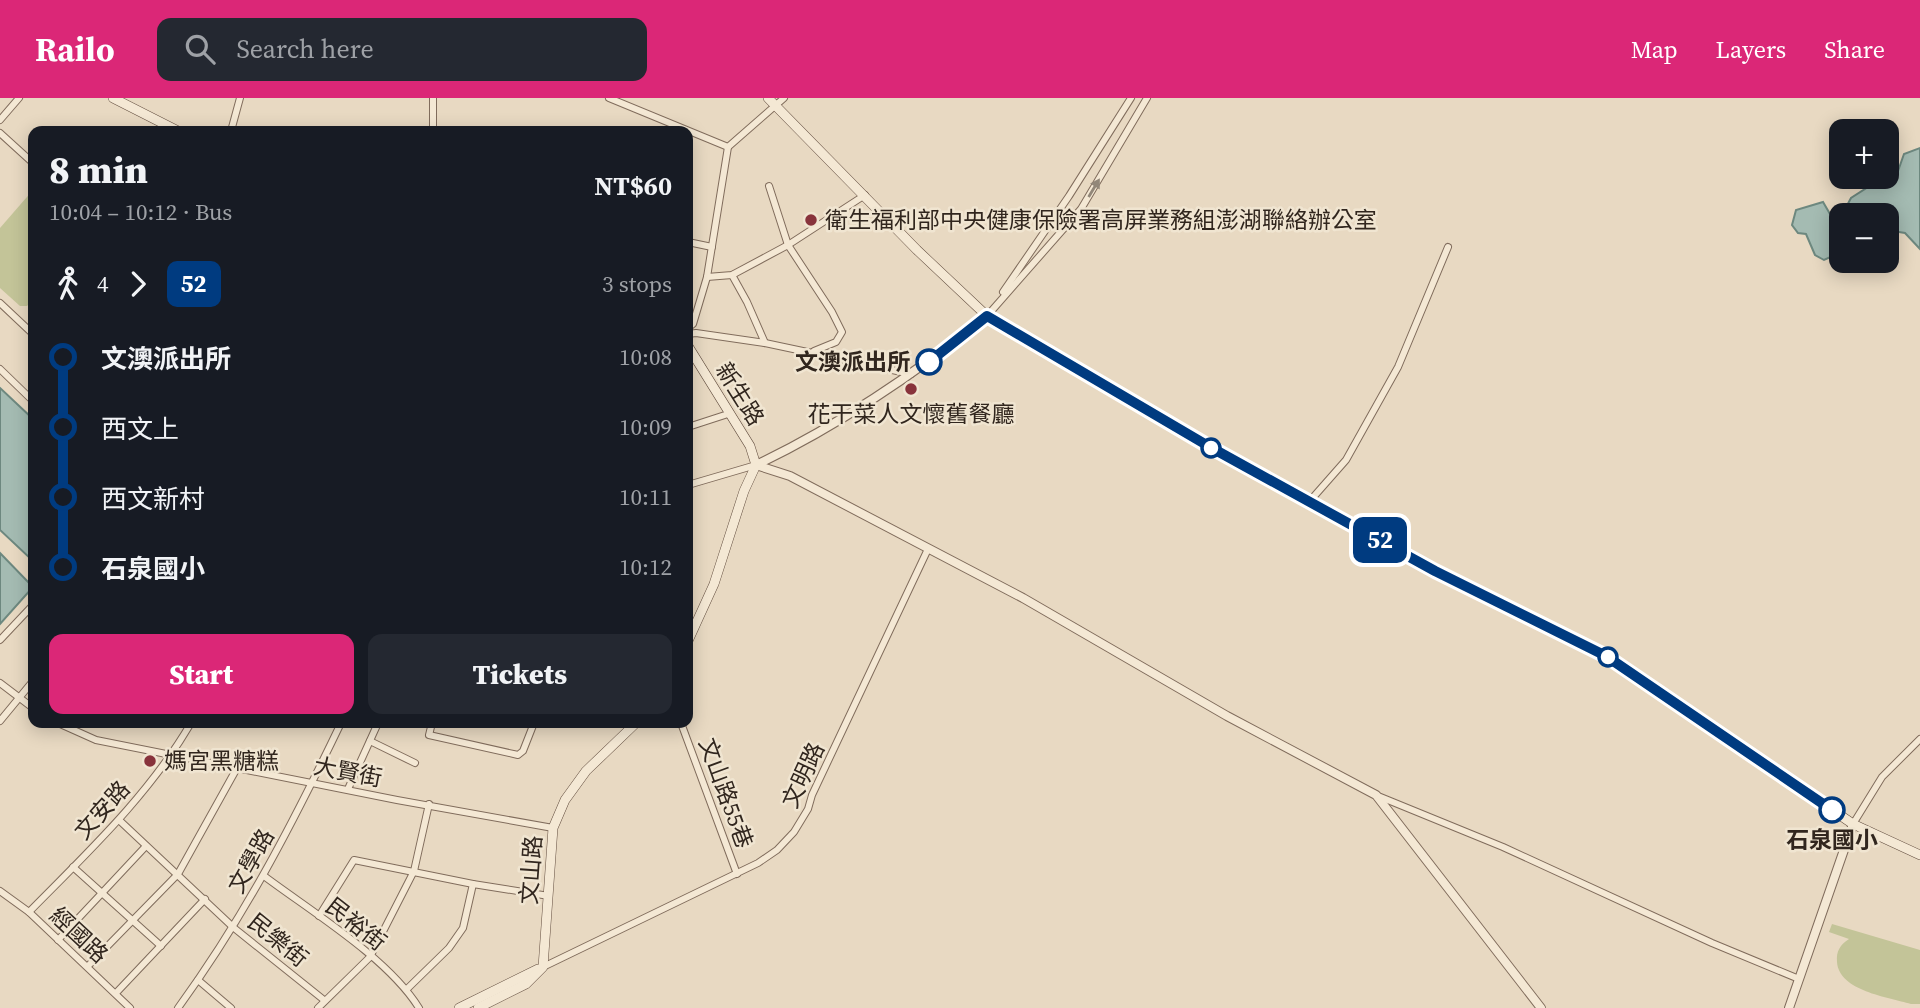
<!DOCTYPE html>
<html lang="en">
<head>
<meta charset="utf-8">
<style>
	:root { --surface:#171b24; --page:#242831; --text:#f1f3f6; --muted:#9ea1a6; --accent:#db2777 }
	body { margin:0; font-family:"Source Serif 4","Noto Sans TC",serif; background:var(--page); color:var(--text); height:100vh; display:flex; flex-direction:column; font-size:26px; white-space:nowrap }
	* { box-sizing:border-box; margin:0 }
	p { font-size:23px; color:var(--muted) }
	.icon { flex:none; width:38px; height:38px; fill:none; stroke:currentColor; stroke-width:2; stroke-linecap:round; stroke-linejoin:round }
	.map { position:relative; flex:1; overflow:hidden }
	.details { position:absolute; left:28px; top:28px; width:665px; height:602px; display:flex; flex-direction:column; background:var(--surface); border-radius:14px; box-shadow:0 4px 18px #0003 }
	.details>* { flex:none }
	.badge { padding:0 14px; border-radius:10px; font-size:24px; line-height:46px }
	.buttons { position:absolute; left:1829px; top:21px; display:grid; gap:14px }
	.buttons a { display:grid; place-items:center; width:70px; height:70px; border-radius:14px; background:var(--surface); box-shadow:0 4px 18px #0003; font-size:35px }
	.map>.badge { position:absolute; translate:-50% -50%; box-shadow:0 0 0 4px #fff }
	.legs { display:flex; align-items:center; gap:10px; height:77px; padding:0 21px; font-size:23px }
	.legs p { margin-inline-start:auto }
	.headline { display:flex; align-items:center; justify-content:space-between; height:119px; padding:0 21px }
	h1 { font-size:38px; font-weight:800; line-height:52px }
	.button { display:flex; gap:14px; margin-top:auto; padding:14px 21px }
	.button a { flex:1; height:80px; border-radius:14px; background:var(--accent); color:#fff; font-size:28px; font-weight:800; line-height:80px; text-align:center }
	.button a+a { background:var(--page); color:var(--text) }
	ul { padding:0 21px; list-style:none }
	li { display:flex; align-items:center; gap:24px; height:70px; font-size:26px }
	li i { display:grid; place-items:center; width:10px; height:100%; margin:0 9px; background:currentColor }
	li i::after { content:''; width:18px; height:18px; margin:-9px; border:5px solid; border-radius:50%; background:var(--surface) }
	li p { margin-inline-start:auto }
	li:first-child i { background:linear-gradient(#0000 50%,currentColor 0) }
	li:last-child i { background:linear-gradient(currentColor 50%,#0000 0) }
	header { display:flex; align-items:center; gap:42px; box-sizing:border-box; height:98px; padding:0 35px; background:var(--accent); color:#fff }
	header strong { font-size:33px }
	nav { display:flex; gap:38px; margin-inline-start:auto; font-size:24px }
	.search { width:490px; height:63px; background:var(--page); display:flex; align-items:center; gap:18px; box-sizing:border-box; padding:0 24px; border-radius:14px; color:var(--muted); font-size:26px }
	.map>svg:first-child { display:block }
	.green { fill:#c3c498 }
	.water { fill:#a4bbb2; stroke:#6d887f; stroke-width:2 }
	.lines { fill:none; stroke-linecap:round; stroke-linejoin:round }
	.minor-casing { stroke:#806c5c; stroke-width:8 }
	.tertiary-casing { stroke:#806c5c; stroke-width:10 }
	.secondary-casing { stroke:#624d3f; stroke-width:10 }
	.minor { stroke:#f4e8d4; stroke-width:6 }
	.tertiary { stroke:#f4e8d4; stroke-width:8 }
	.secondary { stroke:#f4e8d4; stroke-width:9 }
	.oneway { fill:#928779 }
	.line-1-casing { stroke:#fff; stroke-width:16 }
	.line-1 { stroke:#003b80; stroke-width:10 }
	.poi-dot { fill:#88333b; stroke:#f0e5d1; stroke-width:2.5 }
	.stop-1-dot { fill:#fff; stroke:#003b80; stroke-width:3.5 }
	.labels { text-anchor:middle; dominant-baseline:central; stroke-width:5; stroke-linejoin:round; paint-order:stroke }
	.poi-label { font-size:23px; fill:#31261e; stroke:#f0e5d1; text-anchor:start }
	.stop-label { font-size:23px; font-weight:bold; fill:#31261e; stroke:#f0e5d1; text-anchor:end }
	.street-label { font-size:23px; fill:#31261e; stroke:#f0e5d1 }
</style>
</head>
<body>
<header>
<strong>Railo</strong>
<div class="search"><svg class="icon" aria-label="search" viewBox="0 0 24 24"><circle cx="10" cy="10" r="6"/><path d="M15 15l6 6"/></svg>Search here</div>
<nav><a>Map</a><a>Layers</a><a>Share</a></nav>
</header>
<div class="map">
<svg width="1920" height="910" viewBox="0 0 1920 910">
	<rect width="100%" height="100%" fill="#e8d9c2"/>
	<g class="green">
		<polygon points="33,92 33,202 27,208 20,208 0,190 0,130"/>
		<path d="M 1832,826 L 1920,852 L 1920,906 L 1911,906 C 1888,899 1839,893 1837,864 C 1836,853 1840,847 1849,841 L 1829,834 Z"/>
	</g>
	<g class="water">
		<polygon points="1920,50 1920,151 1905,135 1893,133 1887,145 1886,117 1841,117 1841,161 1835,157 1824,162 1815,157 1806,136 1798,135 1792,127 1796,112 1823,104 1830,116 1843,115 1851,100 1890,75 1898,73 1904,56"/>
		<polygon points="0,290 33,321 33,463 0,432"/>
		<polygon points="0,455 33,489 0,526"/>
	</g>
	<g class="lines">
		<g class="minor-casing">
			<g id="minor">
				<polyline points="433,0 433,33"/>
				<polyline points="609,0 728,49 784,0"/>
				<polyline points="0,22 19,0"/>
				<polyline points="231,33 240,0"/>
				<polyline points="0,35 33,65"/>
				<polyline points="769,88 788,147 832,214 842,234 836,244 814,253"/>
				<polyline points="688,144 712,149"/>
				<polyline points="732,177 747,204 765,245"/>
				<polyline points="707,179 732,177 788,147 865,97"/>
				<polyline points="1003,194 1069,98 1131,0"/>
				<polyline points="0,205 33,236"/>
				<polyline points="987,218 1081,111 1147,0"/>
				<polyline points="688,230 693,226 707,179 728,49"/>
				<polyline points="688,236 696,235 765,245 911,276"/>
				<polyline points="0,271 33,303"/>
				<polyline points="688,329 728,316"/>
				<polyline points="688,387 756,367"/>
				<polyline points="1309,404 1346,362 1398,269 1448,149"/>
				<polyline points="0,542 33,507"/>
				<polyline points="0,585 33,610"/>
				<polyline points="0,623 33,583"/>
				<polyline points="58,625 96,642 397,702 553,730"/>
				<polyline points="432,625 429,637 518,657 523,653 534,625"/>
				<polyline points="681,625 737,776"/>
				<polyline points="370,643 415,665"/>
				<polyline points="348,691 378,625"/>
				<polyline points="1378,698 1503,749 1712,845 1799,881"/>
				<polyline points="119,722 234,830 324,902"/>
				<polyline points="1853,726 1882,679 1920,641"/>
				<polyline points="73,769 161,848"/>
				<path d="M 264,778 C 312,814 388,860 419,910"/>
				<polyline points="0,793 29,814 130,910"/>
				<path d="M 29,814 C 87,755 149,697 191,625"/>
				<polyline points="319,818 354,762 473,786 549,798"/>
				<polyline points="58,842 146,748"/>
				<polyline points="88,868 178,776 237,670"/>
				<polyline points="543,869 758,765 777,752 794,734 808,711 812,697 928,451"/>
				<polyline points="198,882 231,910"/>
				<polyline points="407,891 449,850 463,830 473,786"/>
				<polyline points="116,895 205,801"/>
				<path d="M 178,910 C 245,818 292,727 341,625"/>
				<polyline points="318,910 370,859 414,773 429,706"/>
			</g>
		</g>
		<g class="tertiary-casing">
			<g id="tertiary">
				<polyline points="756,367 790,378 1023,500 1227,618 1376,697 1541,910"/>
				<path d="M 756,367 C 838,328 916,275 987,218"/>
				<polyline points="1789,910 1853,726"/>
			</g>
		</g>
		<g class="secondary-casing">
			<g id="secondary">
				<polyline points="113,0 178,33"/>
				<polyline points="768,0 917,152 987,218 1210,349 1435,473 1606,558 1853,726 1920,757"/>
				<polyline points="688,248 750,348 756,367 744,393 714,486 688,543"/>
				<polyline points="459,910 538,871"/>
				<polyline points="478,910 526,886 543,869 553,730 565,702 586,673 636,625"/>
			</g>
		</g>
		<use href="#minor" class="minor"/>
		<use href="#tertiary" class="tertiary"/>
		<use href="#secondary" class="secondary"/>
	</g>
	<defs><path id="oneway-solid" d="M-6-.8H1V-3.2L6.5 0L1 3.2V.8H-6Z" transform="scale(1.75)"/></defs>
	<use class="oneway" href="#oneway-solid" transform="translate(1094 90) rotate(-59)"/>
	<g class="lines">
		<g class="line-1-casing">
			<polyline id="line-1" points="929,264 987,218 1210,349 1435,473 1606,558 1832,712"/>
		</g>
		<use href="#line-1" class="line-1"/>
	</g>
	<g class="poi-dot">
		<circle cx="811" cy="122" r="7"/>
		<circle cx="911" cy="291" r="7"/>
		<circle cx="150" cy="663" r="7"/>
	</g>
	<g class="stop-1-dot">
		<circle cx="929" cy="264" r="12"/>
		<circle cx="1211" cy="350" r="9"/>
		<circle cx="1608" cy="559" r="9"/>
		<circle cx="1832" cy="712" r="12"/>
	</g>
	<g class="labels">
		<g class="poi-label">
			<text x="825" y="122">衛生福利部中央健康保險署高屏業務組澎湖聯絡辦公室</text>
			<text x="911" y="316" text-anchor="middle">花干菜人文懷舊餐廳</text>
			<text x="164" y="663">媽宮黑糖糕</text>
		</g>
		<g class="stop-label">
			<text x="910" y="264">文澳派出所</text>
			<text x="1832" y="742" text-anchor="middle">石泉國小</text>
		</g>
		<g class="street-label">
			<text transform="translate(740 296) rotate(58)">新生路</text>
			<text transform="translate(348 674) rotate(11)">大賢街</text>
			<text transform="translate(803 677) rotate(-65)">文明路</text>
			<text transform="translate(726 695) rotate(70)">文山路55巷</text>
			<text transform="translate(102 712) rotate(-48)">文安路</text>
			<text transform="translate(251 763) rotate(-61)">文學路</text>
			<text transform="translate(531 772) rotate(-86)">文山路</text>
			<text transform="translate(356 826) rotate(38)">民裕街</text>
			<text transform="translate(79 837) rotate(43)">經國路</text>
			<text transform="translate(278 842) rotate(39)">民樂街</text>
		</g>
	</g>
</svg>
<div class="buttons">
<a>+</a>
<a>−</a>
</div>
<b class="badge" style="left:1380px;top:442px;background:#003b80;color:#fff">52</b>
<section class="details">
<div class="headline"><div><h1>8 min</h1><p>10:04 – 10:12 · Bus</p></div><b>NT$60</b></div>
<div class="legs"><svg class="icon" aria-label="walk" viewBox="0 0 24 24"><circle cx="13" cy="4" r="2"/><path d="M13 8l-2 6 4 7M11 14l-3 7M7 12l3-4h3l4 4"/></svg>4<svg class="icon" aria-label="forward" viewBox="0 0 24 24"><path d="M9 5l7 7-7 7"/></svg><b class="badge" style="background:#003b80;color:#fff">52</b><p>3 stops</p></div>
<ul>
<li><i style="color:#003b80"></i><b>文澳派出所</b><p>10:08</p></li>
<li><i style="color:#003b80"></i><span>西文上</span><p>10:09</p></li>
<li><i style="color:#003b80"></i><span>西文新村</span><p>10:11</p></li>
<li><i style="color:#003b80"></i><b>石泉國小</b><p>10:12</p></li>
</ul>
<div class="button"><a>Start</a><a>Tickets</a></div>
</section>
</div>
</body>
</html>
